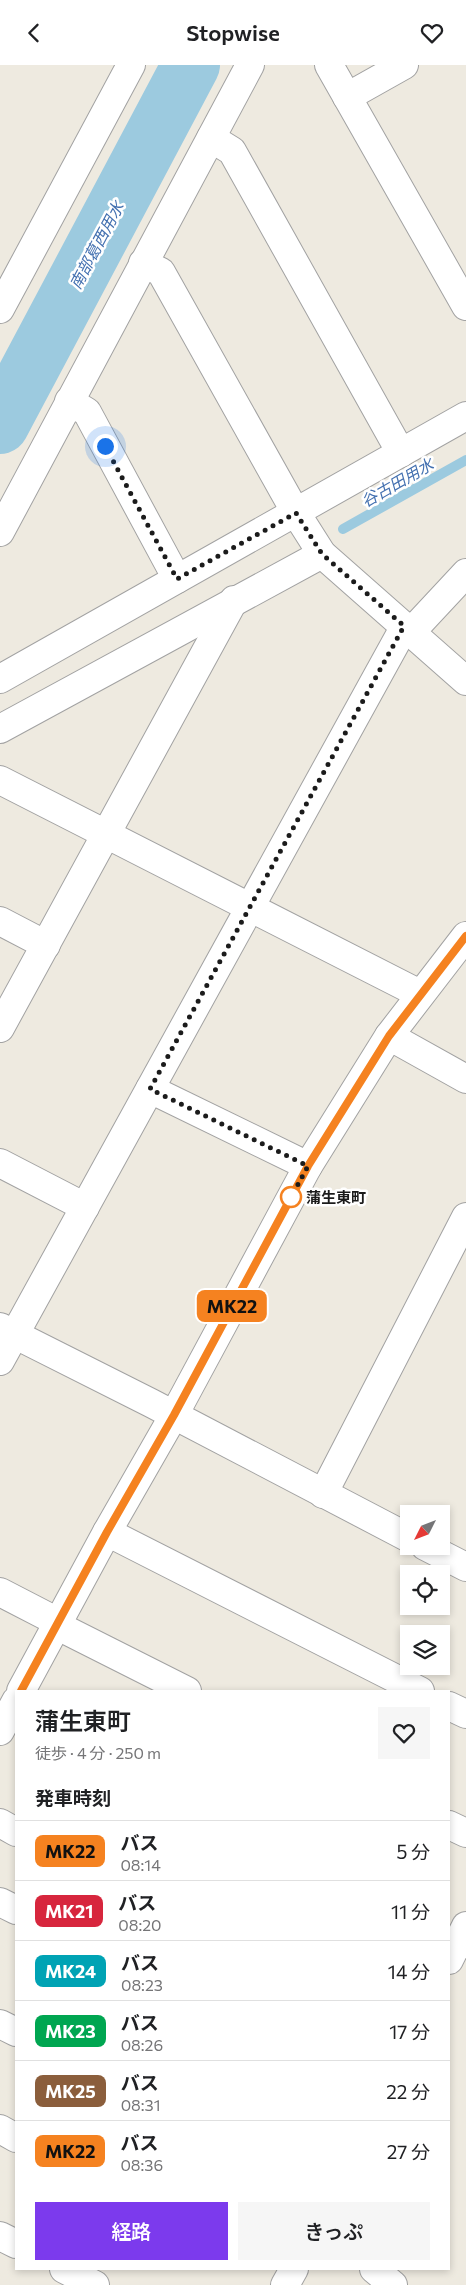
<!DOCTYPE html>
<html lang="ja">
<head>
<meta charset="utf-8">
<style>
	:root { --surface:#fff; --page:#f6f6f6; --text:#202124; --muted:#757577; --line:#e0e0e0; --accent:#7c3aed }
	body { margin:0; font-family:Commissioner,"Noto Sans JP",sans-serif; background:var(--page); color:var(--text); height:100vh; display:flex; flex-direction:column; font-size:19px; white-space:nowrap }
	* { box-sizing:border-box; margin:0 }
	p { font-size:16px; color:var(--muted) }
	.icon { flex:none; width:28px; height:28px; fill:none; stroke:currentColor; stroke-width:2; stroke-linecap:round; stroke-linejoin:round }
	.map { position:relative; flex:1; overflow:hidden }
	.panel { position:absolute; left:15px; top:1625px; width:435px; height:580px; display:flex; flex-direction:column; background:var(--surface); border-radius:0px; box-shadow:0 2px 8px #0003 }
	.panel>* { flex:none }
	.badge { padding:0 10px; border-radius:8px; font-size:18px; line-height:32px }
	.needle { width:32px; rotate:228deg }
	.buttons { position:absolute; left:400px; top:1440px; display:grid; gap:10px }
	.buttons a { display:grid; place-items:center; width:50px; height:50px; border-radius:0px; background:var(--surface); box-shadow:0 2px 8px #0003; font-size:25px }
	.you { position:absolute; width:25px; height:25px; margin:-12px; border:4px solid #fff; border-radius:50%; background:#1a73e8; box-shadow:0 0 0 8px #1a73e833 }
	.map>.badge { position:absolute; translate:-50% -50%; box-shadow:0 0 0 2px #fff }
	h2 { padding:0 20px; font-size:19px; line-height:45px }
	.round { display:grid; place-items:center; flex:none; width:52px; height:52px; border-radius:0px; background:var(--page) }
	.overview { display:flex; align-items:center; justify-content:space-between; height:85px; padding:0 20px }
	h1 { font-size:24px; font-weight:600; line-height:38px }
	.cta { display:flex; gap:10px; margin-top:auto; padding:10px 20px }
	.cta a { flex:1; height:58px; border-radius:0px; background:var(--accent); color:#fff; font-size:20px; font-weight:600; line-height:58px; text-align:center }
	.cta a+a { background:var(--page); color:var(--text) }
	ul { padding:0; list-style:none }
	li { display:flex; align-items:center; gap:15px; height:60px; padding:0 20px; border-top:1px solid var(--line) }
	li div { flex:1 }
	li b { display:block; font-size:19px }
	li em { font-style:normal }
	li .badge { min-width:55px; font-weight:700; text-align:center }
	header { display:flex; justify-content:space-between; align-items:center; height:65px; padding:0 20px; background:var(--surface); font-size:22px; font-weight:600 }
	.map>svg:first-child { display:block }
	.lines { fill:none; stroke-linecap:round; stroke-linejoin:round }
	.stream { stroke:#9ccadf; stroke-width:10 }
	.river { stroke:#9ccadf; stroke-width:58 }
	.minor-casing { stroke:#a2a2a2; stroke-width:30 }
	.minor { stroke:#fff; stroke-width:28 }
	.line-casing { stroke:#fff; stroke-width:11 }
	.line { stroke:#f58220; stroke-width:8 }
	.walk { stroke:#1b1b1b; stroke-width:5; stroke-dasharray:0 9 }
	.stop-dot { fill:#fff; stroke:#f58220; stroke-width:2.5 }
	.labels { text-anchor:middle; dominant-baseline:central; stroke-width:5; stroke-linejoin:round; paint-order:stroke }
	.stop-label { font-size:15px; font-weight:bold; fill:#1b1b1b; stroke:#fff; text-anchor:start }
	.water-label { font-size:16px; font-style:italic; fill:#4370b0; stroke:#fff }
</style>
</head>
<body>
<header><svg class="icon" aria-label="back" viewBox="0 0 24 24"><path d="M15 5l-7 7 7 7"/></svg>Stopwise<svg class="icon" aria-label="heart" viewBox="0 0 24 24"><path d="M12 20l-8-8c-3-5 5-10 8-4 3-6 11-1 8 4z"/></svg></header>
<div class="map">
<svg width="466" height="2220" viewBox="0 0 466 2220">
	<rect width="100%" height="100%" fill="#eeeae0"/>
	<g class="lines">
		<polyline class="stream" points="343,464 466,395"/>
		<polyline class="river" points="0,360 191,0"/>
		<g class="minor-casing">
			<g id="minor">
				<polyline points="329,0 466,241"/>
				<polyline points="347,32 404,0"/>
				<polyline points="211,73 232,86 401,388"/>
				<polyline points="143,198 161,207 296,448 322,489 466,616"/>
				<polyline points="0,244 131,0"/>
				<polyline points="69,336 87,347 177,514"/>
				<polyline points="0,467 250,0"/>
				<polyline points="411,567 466,508"/>
				<polyline points="0,614 466,351"/>
				<polyline points="0,664 322,489"/>
				<polyline points="0,715 420,929"/>
				<polyline points="0,856 46,880"/>
				<polyline points="0,963 234,535"/>
				<polyline points="389,971 466,1014"/>
				<polyline points="150,1024 308,1101"/>
				<polyline points="0,1098 85,1142"/>
				<polyline points="0,1262 151,1338 409,1473"/>
				<polyline points="0,1296 405,561"/>
				<polyline points="323,1429 466,1152"/>
				<polyline points="107,1467 420,1626"/>
				<polyline points="425,1481 466,1502"/>
				<polyline points="0,1527 58,1557"/>
				<polyline points="56,1560 187,1626"/>
				<polyline points="21,1626 107,1467 174,1350 308,1101 389,971 466,871"/>
				<polyline points="449,1641 466,1649"/>
				<polyline points="0,1666 16,1636"/>
				<polyline points="0,1758 16,1767"/>
				<polyline points="449,1760 466,1768"/>
				<polyline points="0,1837 16,1845"/>
				<polyline points="449,1895 466,1861"/>
				<polyline points="0,1959 16,1967"/>
				<polyline points="0,2064 16,2073"/>
				<polyline points="0,2171 16,2179"/>
				<polyline points="64,2204 95,2220"/>
				<polyline points="374,2204 393,2220"/>
				<polyline points="285,2220 294,2204"/>
			</g>
		</g>
		<use href="#minor" class="minor"/>
	</g>
	<g class="lines">
		<g class="line-casing">
			<polyline id="line" points="21,1626 107,1467 174,1350 308,1101 389,971 466,871"/>
		</g>
		<use href="#line" class="line"/>
		<polyline class="walk" points="105,381 177,514 296,448 322,489 404,561 150,1024 308,1101 289,1136 291,1132"/>
	</g>
	<circle class="stop-dot" cx="291" cy="1132" r="10"/>
	<g class="labels">
		<g class="stop-label">
			<text x="306" y="1132">蒲生東町</text>
		</g>
		<g class="water-label">
			<text transform="translate(96 180) rotate(-62)">南部葛西用水</text>
			<text transform="translate(397 417) rotate(-30)">谷古田用水</text>
		</g>
	</g>
</svg>
<div class="buttons">
<a><svg class="needle" viewBox="-14 -14 28 28"><path d="M0-13l5 13h-10z" fill="#e53935"/><path d="M0 13l5-13h-10z" fill="#757577"/></svg></a>
<a><svg class="icon" aria-label="locate" viewBox="0 0 24 24"><circle cx="12" cy="12" r="6"/><path d="M12 2v4M12 18v4M2 12h4M18 12h4"/></svg></a>
<a><svg class="icon" aria-label="layers" viewBox="0 0 24 24"><path d="M12 4l9 5-9 5-9-5zM3 14l9 5 9-5"/></svg></a>
</div>
<div class="you" style="left:105px;top:381px"></div>
<b class="badge" style="left:232px;top:1241px;background:#f58220;color:#111">MK22</b>
<section class="panel">
<div class="overview"><div><h1>蒲生東町</h1><p>徒歩 · 4 分 · 250 m</p></div><a class="round"><svg class="icon" aria-label="heart" viewBox="0 0 24 24"><path d="M12 20l-8-8c-3-5 5-10 8-4 3-6 11-1 8 4z"/></svg></a></div>
<h2>発車時刻</h2>
<ul>
<li><span class="badge" style="background:#f58220;color:#111">MK22</span><div><b>バス</b><p>08:14</p></div><em>5 分</em></li>
<li><span class="badge" style="background:#d7263d;color:#fff">MK21</span><div><b>バス</b><p>08:20</p></div><em>11 分</em></li>
<li><span class="badge" style="background:#00a3b4;color:#fff">MK24</span><div><b>バス</b><p>08:23</p></div><em>14 分</em></li>
<li><span class="badge" style="background:#00a651;color:#fff">MK23</span><div><b>バス</b><p>08:26</p></div><em>17 分</em></li>
<li><span class="badge" style="background:#8b5e3c;color:#fff">MK25</span><div><b>バス</b><p>08:31</p></div><em>22 分</em></li>
<li><span class="badge" style="background:#f58220;color:#111">MK22</span><div><b>バス</b><p>08:36</p></div><em>27 分</em></li>
</ul>
<div class="cta"><a>経路</a><a>きっぷ</a></div>
</section>
</div>
</body>
</html>
